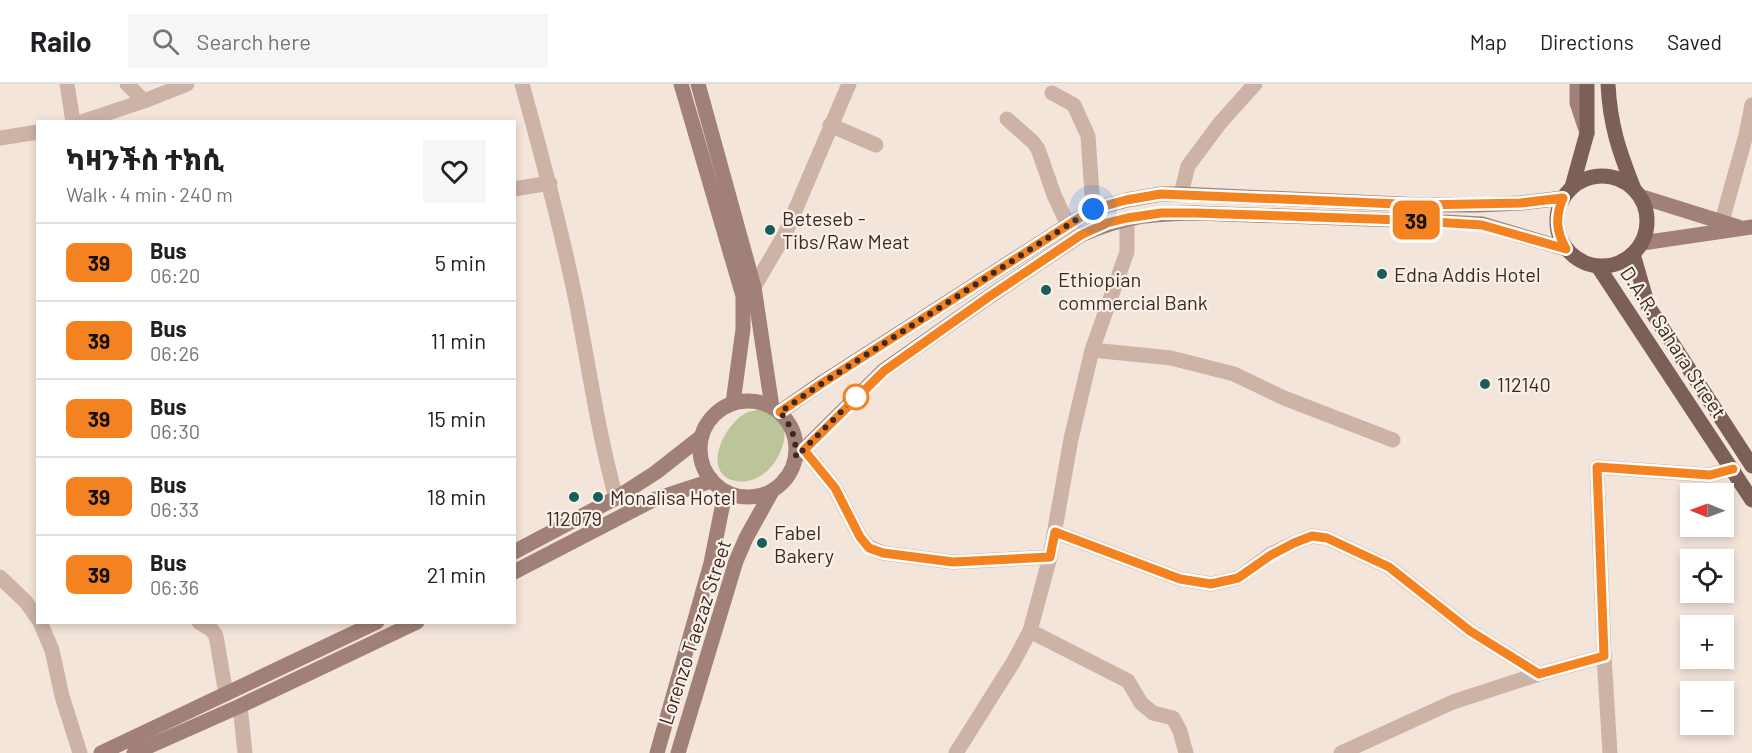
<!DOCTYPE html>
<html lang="en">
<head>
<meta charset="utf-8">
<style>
	:root { --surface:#fff; --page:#f6f6f6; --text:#202124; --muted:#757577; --line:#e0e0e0 }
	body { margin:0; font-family:Barlow,"Noto Sans Ethiopic",sans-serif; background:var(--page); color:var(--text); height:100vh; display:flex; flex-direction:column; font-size:22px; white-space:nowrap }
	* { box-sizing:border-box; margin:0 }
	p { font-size:20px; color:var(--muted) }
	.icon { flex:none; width:33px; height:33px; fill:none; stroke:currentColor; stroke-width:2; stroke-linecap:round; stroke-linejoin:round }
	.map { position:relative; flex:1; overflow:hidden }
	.panel { position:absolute; left:36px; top:36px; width:480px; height:504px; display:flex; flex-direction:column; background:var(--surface); border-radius:0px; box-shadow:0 3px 9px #0003 }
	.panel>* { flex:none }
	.badge { padding:0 12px; border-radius:9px; font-size:21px; line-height:39px }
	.needle { width:39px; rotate:271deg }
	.tools { position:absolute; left:1680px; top:399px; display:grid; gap:12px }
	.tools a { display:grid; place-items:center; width:54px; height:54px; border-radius:0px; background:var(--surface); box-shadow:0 3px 9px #0003; font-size:30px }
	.you { position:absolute; width:30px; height:30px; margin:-15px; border:4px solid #fff; border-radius:50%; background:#1a73e8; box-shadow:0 0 0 9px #1a73e833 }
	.map>.badge { position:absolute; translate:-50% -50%; box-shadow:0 0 0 3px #fff }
	.round { display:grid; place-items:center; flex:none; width:63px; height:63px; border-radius:0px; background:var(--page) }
	.headline { display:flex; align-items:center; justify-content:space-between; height:102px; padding:0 30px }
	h1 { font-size:28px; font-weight:800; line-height:45px }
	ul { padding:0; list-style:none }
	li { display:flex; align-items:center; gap:18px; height:78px; padding:0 30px; border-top:2px solid var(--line) }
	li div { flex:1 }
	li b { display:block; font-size:22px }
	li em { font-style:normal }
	li .badge { min-width:66px; font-weight:700; text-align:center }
	header { display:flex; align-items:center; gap:36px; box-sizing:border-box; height:84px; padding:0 30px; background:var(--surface); border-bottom:2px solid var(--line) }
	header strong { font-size:28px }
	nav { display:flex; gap:33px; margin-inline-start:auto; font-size:21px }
	.search { width:420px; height:54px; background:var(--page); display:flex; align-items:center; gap:15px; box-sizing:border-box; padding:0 21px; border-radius:0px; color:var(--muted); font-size:22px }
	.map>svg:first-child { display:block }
	.green { fill:#bcc599 }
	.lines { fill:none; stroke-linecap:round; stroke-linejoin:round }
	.minor { stroke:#cdb3a6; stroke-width:15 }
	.secondary { stroke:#a18177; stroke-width:15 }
	.primary { stroke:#7c5f57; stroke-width:15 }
	.line-casing { stroke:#fff; stroke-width:14 }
	.line { stroke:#f58220; stroke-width:9 }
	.walk { stroke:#392a27; stroke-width:6; stroke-dasharray:0 10.8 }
	.poi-dot { fill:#195e5a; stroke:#fbf0e8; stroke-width:2 }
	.stop-dot { fill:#fff; stroke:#f58220; stroke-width:3 }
	.labels { text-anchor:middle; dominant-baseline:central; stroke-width:4.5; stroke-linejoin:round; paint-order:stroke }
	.poi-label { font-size:20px; fill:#392a27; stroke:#fbf0e8; text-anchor:start }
	.street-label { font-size:20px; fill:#392a27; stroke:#fbf0e8 }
</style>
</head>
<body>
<header>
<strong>Railo</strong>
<div class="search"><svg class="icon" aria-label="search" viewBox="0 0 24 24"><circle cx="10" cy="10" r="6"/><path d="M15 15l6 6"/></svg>Search here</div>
<nav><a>Map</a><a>Directions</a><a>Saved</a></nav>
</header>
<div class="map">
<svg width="1752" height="669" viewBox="0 0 1752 669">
	<rect width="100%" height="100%" fill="#f4e5db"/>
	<path class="green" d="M 759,325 C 763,326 770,326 773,328 C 801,342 774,404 736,397 C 700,390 724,340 746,329 C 750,327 755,327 759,325 Z"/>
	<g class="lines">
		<g class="minor">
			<polyline points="67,0 73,38"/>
			<polyline points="127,0 144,17"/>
			<path d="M 522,0 C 542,72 561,144 576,217 C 589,283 598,349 616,414"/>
			<polyline points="1052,9 1074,21 1088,52 1093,125"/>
			<polyline points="1007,35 1033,58 1038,65 1054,111 1068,141"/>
			<polyline points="81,38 144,17 187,0"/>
			<polyline points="830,41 876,61"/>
			<polyline points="0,54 38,48"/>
			<polyline points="514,105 550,99"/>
			<polyline points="1181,110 1188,82 1220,39 1255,0"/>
			<polyline points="1722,137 1746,51 1752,21"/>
			<polyline points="754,203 785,150 849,0"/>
			<polyline points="1092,266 1171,274 1234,290 1284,314 1393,356"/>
			<polyline points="804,366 835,404 860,453 869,463 883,469 953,478 1050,473"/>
			<polyline points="1055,448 1180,495 1211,500 1238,494 1271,470 1294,459 1312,452 1327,454 1389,483 1470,547 1539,590"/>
			<polyline points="0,493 26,518 38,535"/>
			<polyline points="40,538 52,566 62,612 80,669"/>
			<polyline points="199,538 212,546 216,552 226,610"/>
			<polyline points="1030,547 1128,597 1141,619 1153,629 1173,634 1180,647 1186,669"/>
			<polyline points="240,622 245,669"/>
			<polyline points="956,669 1014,577 1030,547 1050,473 1071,355 1092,266 1127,168 1127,134"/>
			<polyline points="1341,669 1453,618 1539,590 1604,572"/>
			<polyline points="1610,669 1604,572 1597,383 1709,391 1733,385"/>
		</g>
		<g class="secondary">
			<polyline points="681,0 743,212 743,245 733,319"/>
			<polyline points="698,0 754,203 772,323"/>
			<polyline points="1577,0 1577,19 1587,49"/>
			<polyline points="1642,113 1738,143"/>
			<polyline points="1642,159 1752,143"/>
			<circle cx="748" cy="365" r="48"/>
			<polyline points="780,328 823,298 1093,125 1127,116 1161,110 1181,110 1422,121 1479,121 1521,119 1563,114"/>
			<path d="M 796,373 L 883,287 L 990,212 L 1081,151 C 1124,132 1149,130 1195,129 L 1424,137 L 1482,140 L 1566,165"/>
			<polyline points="514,468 616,414 655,389 701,353"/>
			<polyline points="514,488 653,416 711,397"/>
			<polyline points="101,669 377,538"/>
			<polyline points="134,669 240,622 417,538"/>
			<polyline points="657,669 711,479 725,409"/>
			<polyline points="678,669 736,477 746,454 771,409"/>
		</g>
		<g class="primary">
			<path d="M 1608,0 C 1610,41 1619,67 1634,105"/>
			<circle cx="1602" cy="137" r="45"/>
			<polyline points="1572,103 1587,49 1587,0"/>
			<polyline points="1633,170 1648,222 1752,382"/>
			<polyline points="1599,184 1752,416"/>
		</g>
	</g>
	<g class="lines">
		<g class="line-casing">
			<path id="line" d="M 780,328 L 824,298 L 1093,125 L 1126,116 L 1161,110 L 1422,121 L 1521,119 L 1563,114 C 1555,133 1556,147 1566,165 L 1482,141 L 1402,136 L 1195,129 L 1161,129 L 1127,134 L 1107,139 L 1081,151 L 990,212 L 884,287 L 804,366 L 835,404 L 860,453 L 869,464 L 883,469 L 953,478 L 1050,473 L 1055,448 L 1180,495 L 1211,500 L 1238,494 L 1271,471 L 1294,459 L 1312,452 L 1327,454 L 1389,483 L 1470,547 L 1539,590 L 1604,572 L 1597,383 L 1710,391 L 1733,385"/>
		</g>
		<use href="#line" class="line"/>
		<path class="walk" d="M 856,313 L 796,373 C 796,354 792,343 780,328 L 824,298 L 1093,125"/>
	</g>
	<g class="poi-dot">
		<circle cx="770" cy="146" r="6"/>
		<circle cx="1382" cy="190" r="6"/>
		<circle cx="1046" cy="206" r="6"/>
		<circle cx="1485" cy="300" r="6"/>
		<circle cx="574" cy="413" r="6"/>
		<circle cx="598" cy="413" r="6"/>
		<circle cx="762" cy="459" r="6"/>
	</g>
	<circle class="stop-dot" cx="856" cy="313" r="12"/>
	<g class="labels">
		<g class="poi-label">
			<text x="782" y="134">Beteseb -<tspan x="782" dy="23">Tibs/Raw Meat</tspan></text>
			<text x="1394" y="190">Edna Addis Hotel</text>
			<text x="1058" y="195">Ethiopian<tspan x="1058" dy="23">commercial Bank</tspan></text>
			<text x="1497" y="300">112140</text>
			<text x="610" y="413">Monalisa Hotel</text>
			<text x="574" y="434" text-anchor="middle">112079</text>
			<text x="774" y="448">Fabel<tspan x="774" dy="23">Bakery</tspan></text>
		</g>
		<g class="street-label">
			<text transform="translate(1674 258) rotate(57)">D.A.R. Sahara Street</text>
			<text transform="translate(694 548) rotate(-72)">Lorenzo Taezaz Street</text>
		</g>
	</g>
</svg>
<div class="tools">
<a><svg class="needle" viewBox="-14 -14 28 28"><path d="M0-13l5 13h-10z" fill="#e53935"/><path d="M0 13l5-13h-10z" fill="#757577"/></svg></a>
<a><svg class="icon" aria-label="locate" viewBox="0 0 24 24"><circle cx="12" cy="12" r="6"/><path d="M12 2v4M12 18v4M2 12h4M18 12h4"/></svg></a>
<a>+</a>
<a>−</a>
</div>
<div class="you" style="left:1093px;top:125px"></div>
<b class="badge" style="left:1416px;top:136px;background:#f58220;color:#111">39</b>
<section class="panel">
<div class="headline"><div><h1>ካዛንችስ ተክሲ</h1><p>Walk · 4 min · 240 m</p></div><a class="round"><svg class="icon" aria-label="heart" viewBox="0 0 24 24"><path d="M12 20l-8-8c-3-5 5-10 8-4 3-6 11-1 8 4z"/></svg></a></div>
<ul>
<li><span class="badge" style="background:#f58220;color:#111">39</span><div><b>Bus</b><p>06:20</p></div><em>5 min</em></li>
<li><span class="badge" style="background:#f58220;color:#111">39</span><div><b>Bus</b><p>06:26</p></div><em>11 min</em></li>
<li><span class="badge" style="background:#f58220;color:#111">39</span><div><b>Bus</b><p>06:30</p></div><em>15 min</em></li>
<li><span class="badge" style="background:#f58220;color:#111">39</span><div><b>Bus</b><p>06:33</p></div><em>18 min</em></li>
<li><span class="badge" style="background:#f58220;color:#111">39</span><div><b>Bus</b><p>06:36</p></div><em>21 min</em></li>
</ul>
</section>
</div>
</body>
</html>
